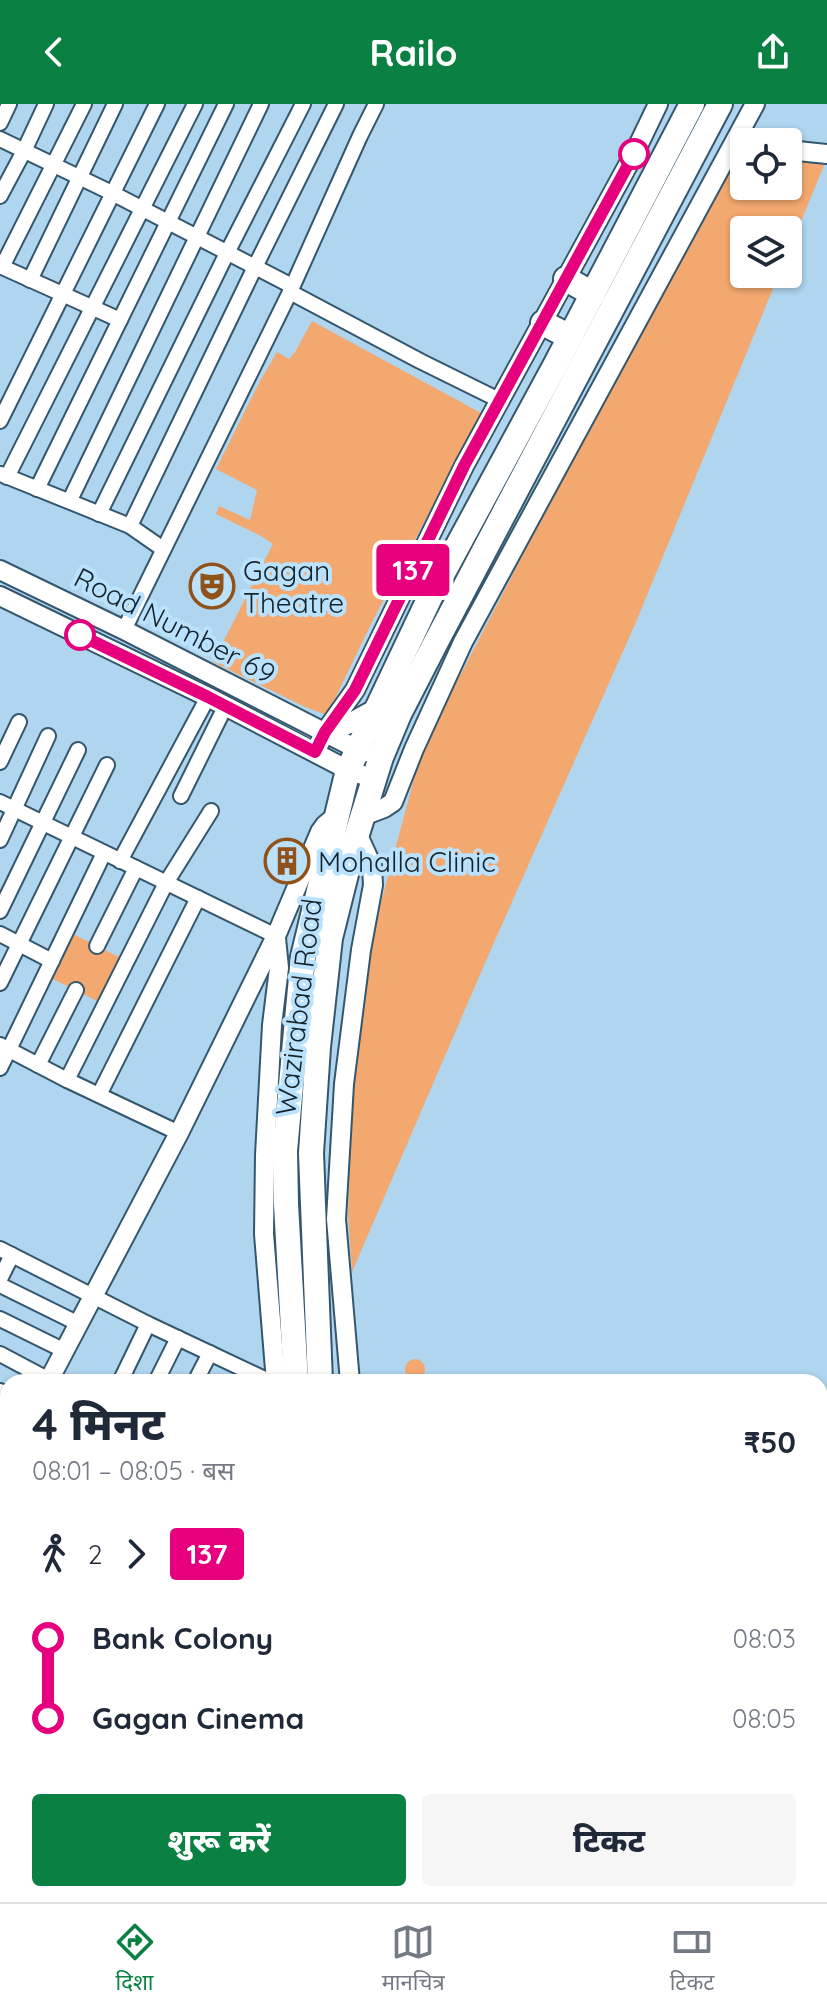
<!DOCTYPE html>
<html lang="hi">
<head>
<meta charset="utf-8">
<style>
	:root { --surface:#fff; --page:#f6f6f7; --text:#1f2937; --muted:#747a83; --line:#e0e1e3; --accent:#0b8043 }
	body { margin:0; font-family:Quicksand,"Noto Sans Devanagari",sans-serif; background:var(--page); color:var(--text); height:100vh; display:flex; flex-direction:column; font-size:30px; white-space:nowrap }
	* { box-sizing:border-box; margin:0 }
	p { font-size:26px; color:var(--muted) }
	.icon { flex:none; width:44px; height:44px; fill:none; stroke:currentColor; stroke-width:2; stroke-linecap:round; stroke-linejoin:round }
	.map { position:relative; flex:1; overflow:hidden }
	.drawer { position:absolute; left:0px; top:1270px; width:828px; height:528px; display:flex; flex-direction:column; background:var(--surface); border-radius:24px 24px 0 0; box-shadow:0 2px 6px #0004 }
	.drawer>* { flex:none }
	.badge { padding:0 16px; border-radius:6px; font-size:28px; line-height:52px }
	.fabs { position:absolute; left:730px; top:24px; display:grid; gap:16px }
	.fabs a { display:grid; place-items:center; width:72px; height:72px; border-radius:8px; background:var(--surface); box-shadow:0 2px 6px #0004; font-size:40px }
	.map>.badge { position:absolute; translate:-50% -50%; box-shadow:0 0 0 4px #fff }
	.legs { display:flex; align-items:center; gap:12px; height:88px; padding:0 32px; font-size:26px }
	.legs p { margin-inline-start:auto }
	.overview { display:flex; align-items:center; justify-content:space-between; height:136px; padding:0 32px }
	h1 { font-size:44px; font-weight:800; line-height:60px }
	.cta { display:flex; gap:16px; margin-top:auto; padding:16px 32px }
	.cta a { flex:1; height:92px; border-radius:8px; background:var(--accent); color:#fff; font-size:32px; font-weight:800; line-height:92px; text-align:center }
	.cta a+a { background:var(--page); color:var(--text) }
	ul { padding:0 32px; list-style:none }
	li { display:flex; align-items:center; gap:28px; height:80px; font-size:30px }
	li i { display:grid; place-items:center; width:12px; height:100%; margin:0 10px; background:currentColor }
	li i::after { content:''; width:20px; height:20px; margin:-10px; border:6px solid; border-radius:50%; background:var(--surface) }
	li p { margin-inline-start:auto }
	li:first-child i { background:linear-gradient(#0000 50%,currentColor 0) }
	li:last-child i { background:linear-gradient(currentColor 50%,#0000 0) }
	header { display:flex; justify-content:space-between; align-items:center; height:104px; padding:0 32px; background:var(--accent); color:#fff; font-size:36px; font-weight:800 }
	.tabs { display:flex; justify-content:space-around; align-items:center; height:112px; border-top:2px solid var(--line); background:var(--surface); font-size:22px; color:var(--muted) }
	.tabs a { display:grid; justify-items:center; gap:4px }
	.tabs .on { color:var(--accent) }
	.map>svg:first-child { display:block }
	.green { fill:#f3a86f }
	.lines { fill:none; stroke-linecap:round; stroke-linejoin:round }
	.street-casing { stroke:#35576d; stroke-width:18 }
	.secondary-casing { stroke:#35576d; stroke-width:22 }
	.primary-casing { stroke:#35576d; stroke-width:24 }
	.highway-casing { stroke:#35576d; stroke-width:28 }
	.street { stroke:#fff; stroke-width:14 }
	.secondary { stroke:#fff; stroke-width:18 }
	.primary { stroke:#fff; stroke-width:20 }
	.highway { stroke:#fff; stroke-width:24 }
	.line-1-casing { stroke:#fff; stroke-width:18 }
	.line-1 { stroke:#e6007e; stroke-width:12 }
	.stop-1-dot { fill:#fff; stroke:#e6007e; stroke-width:4 }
	.labels { text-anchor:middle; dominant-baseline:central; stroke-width:8; stroke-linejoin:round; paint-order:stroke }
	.poi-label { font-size:28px; fill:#15232d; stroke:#bbe2fc; text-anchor:start }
	.street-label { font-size:28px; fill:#15232d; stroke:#bbe2fc }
</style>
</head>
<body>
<header><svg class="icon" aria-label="back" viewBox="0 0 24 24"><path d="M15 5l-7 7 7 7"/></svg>Railo<svg class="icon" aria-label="share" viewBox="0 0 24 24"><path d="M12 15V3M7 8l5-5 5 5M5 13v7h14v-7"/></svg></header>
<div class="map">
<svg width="827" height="1798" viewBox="0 0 827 1798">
	<rect width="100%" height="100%" fill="#afd5ef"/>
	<g class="green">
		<polygon points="736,52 744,52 744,82 788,82 788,56 825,59 788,149 788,126 744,126 744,170 779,170 636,518 485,859 352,1168 348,1109 353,967 368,847 422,645 552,395"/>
		<polygon points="312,217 481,309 370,522 327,611 305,603 213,558 273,440 261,432 216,410 219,402 250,416 257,386 216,365 260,277 277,248 289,255 295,248"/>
		<polygon points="67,827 127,857 105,901 45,871"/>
		<circle cx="415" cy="1265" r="10"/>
		<polygon points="95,1790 190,1790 205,1798 91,1798"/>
	</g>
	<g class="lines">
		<g class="street-casing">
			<g id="street">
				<polyline points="0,19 9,0"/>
				<polyline points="0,35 112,89 292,182"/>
				<polyline points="0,92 24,47 46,0"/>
				<polyline points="0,162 120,216"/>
				<polyline points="2,163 84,0"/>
				<polyline points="30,176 115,0"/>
				<polyline points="290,188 420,257 501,297"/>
				<polyline points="0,317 157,0"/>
				<polyline points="1,370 130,422 163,445"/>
				<polyline points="7,373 195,0"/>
				<polyline points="37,385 226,0"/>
				<polyline points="70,396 261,0"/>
				<polyline points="99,410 227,149 303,0"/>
				<polyline points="130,422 255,163 336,0"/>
				<polyline points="124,526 290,188 360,32 376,0"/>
				<polyline points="0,658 19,618"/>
				<polyline points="181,692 225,603"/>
				<polyline points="0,698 276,832"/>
				<polyline points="0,736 48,632"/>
				<polyline points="120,757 208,593"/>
				<polyline points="0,807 78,646"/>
				<polyline points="0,830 52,857"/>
				<polyline points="97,842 136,764"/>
				<polyline points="0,879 107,661"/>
				<polyline points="0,941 67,976 179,1029"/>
				<polyline points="38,961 76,886"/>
				<polyline points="0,964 104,749"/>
				<polyline points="67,976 166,779 211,707"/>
				<polyline points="99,991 198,794"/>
				<polyline points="0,1145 148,1220 271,1278"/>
				<polyline points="0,1175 12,1151"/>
				<polyline points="0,1181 79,1220"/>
				<polyline points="0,1215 65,1247"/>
				<polyline points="0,1250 49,1276"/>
				<polyline points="120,1278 148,1220"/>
				<polyline points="156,1278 178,1234"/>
				<polyline points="195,1278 210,1249"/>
				<polyline points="0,1287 8,1292"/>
				<polyline points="0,1327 8,1331"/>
				<polyline points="820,1446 827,1448"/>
				<polyline points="0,1511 7,1498"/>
				<polyline points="820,1567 827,1570"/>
				<polyline points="0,1584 8,1568"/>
				<polyline points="820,1625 827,1601"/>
				<polyline points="0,1655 8,1639"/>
				<polyline points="0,1678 8,1683"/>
				<polyline points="0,1727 8,1711"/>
				<polyline points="820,1762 827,1738"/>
				<polyline points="213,1790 227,1798"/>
				<polyline points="708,1790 733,1798"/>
				<polyline points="800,1790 811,1794"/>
				<polyline points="4,1798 8,1790"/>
				<polyline points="41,1798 45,1790"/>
				<polyline points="81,1798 85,1790"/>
			</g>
		</g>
		<g class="secondary-casing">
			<g id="secondary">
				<polyline points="788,46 827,50"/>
				<polyline points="0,466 124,526 357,645 370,649"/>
				<polyline points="0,492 208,593 348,666 374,675"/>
				<polyline points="315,648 325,628 355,586 464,362 634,50 658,0"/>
				<polyline points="363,712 384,704 393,698 414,645 463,538 755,0"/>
				<polyline points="276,834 279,864 272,921 265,1051 264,1130 276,1278"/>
				<polyline points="48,1278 179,1029 276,832 320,728 325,721 336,712"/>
				<polyline points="350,1278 336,1115 344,980 361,846 373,781 372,762 357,729"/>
				<polyline points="0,1375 8,1359"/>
				<polyline points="820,1389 827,1375"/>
				<polyline points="245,1798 246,1790"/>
				<polyline points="325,1798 327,1790"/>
				<polyline points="628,1798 631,1790"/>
			</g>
		</g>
		<g class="primary-casing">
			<polyline id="primary" points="325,628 355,617 375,606"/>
		</g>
		<g class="highway-casing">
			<g id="highway">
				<polyline points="566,175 593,190"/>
				<polyline points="543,219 570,233"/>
				<polyline points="296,1278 286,1100 285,1047 295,937 303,853 348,666 431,491 556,260 692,0"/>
				<polyline points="320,1278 311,1049 318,943 330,834 352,746 381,653 399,610 436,538 720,0"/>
				<polyline points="271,1798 272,1790"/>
				<polyline points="295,1798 297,1790"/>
			</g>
		</g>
		<use href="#street" class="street"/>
		<use href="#secondary" class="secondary"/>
		<use href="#primary" class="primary"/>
		<use href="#highway" class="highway"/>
	</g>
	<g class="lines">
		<g class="line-1-casing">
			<polyline id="line-1" points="80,531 208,593 315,648 325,628 355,586 464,362 634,50"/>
		</g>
		<use href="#line-1" class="line-1"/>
	</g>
	<defs>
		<g id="theatre-ring" transform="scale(2.3)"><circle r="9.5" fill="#bbe2fc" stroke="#915219" stroke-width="1.5"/><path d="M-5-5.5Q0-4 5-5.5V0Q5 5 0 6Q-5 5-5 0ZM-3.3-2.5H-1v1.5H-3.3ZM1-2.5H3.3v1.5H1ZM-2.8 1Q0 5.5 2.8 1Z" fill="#915219"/></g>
		<g id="building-ring" transform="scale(2.3)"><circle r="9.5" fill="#bbe2fc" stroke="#915219" stroke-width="1.5"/><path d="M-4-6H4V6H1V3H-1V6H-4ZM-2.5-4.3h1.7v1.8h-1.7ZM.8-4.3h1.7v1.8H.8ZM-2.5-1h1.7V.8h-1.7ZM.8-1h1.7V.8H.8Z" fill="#915219"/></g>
	</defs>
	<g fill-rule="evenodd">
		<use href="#theatre-ring" x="212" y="482"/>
		<use href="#building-ring" x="287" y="757"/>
	</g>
	<g class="stop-1-dot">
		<circle cx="634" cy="50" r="14"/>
		<circle cx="80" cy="531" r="14"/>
	</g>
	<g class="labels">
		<g class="poi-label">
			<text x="243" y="466">Gagan<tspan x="243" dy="32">Theatre</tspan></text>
			<text x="318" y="757">Mohalla Clinic</text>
		</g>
		<g class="street-label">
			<text transform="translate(175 521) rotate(27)">Road Number 69</text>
			<text transform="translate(298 903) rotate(-83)">Wazirabad Road</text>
		</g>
	</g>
</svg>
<div class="fabs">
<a><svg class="icon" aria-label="locate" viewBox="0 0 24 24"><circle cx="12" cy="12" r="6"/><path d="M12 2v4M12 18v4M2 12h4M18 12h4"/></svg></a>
<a><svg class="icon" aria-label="layers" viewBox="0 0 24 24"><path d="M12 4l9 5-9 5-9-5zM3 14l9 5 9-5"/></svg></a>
</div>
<b class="badge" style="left:413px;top:466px;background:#e6007e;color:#fff">137</b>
<section class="drawer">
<div class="overview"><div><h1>4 मिनट</h1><p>08:01 – 08:05 · बस</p></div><b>₹50</b></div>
<div class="legs"><svg class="icon" aria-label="walk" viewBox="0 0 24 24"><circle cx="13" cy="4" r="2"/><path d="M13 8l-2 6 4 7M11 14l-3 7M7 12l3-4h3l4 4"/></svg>2<svg class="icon" aria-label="forward" viewBox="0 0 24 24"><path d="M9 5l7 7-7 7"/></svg><b class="badge" style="background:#e6007e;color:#fff">137</b></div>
<ul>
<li><i style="color:#e6007e"></i><b>Bank Colony</b><p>08:03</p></li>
<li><i style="color:#e6007e"></i><b>Gagan Cinema</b><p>08:05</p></li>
</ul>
<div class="cta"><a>शुरू करें</a><a>टिकट</a></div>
</section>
</div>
<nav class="tabs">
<a class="on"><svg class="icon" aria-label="directions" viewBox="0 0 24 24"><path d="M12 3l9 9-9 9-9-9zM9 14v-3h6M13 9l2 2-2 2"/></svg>दिशा</a>
<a><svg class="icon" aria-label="map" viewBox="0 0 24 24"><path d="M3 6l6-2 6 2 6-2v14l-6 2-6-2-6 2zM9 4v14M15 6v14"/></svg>मानचित्र</a>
<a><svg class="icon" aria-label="tickets" viewBox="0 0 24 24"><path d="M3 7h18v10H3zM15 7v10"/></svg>टिकट</a>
</nav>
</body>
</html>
